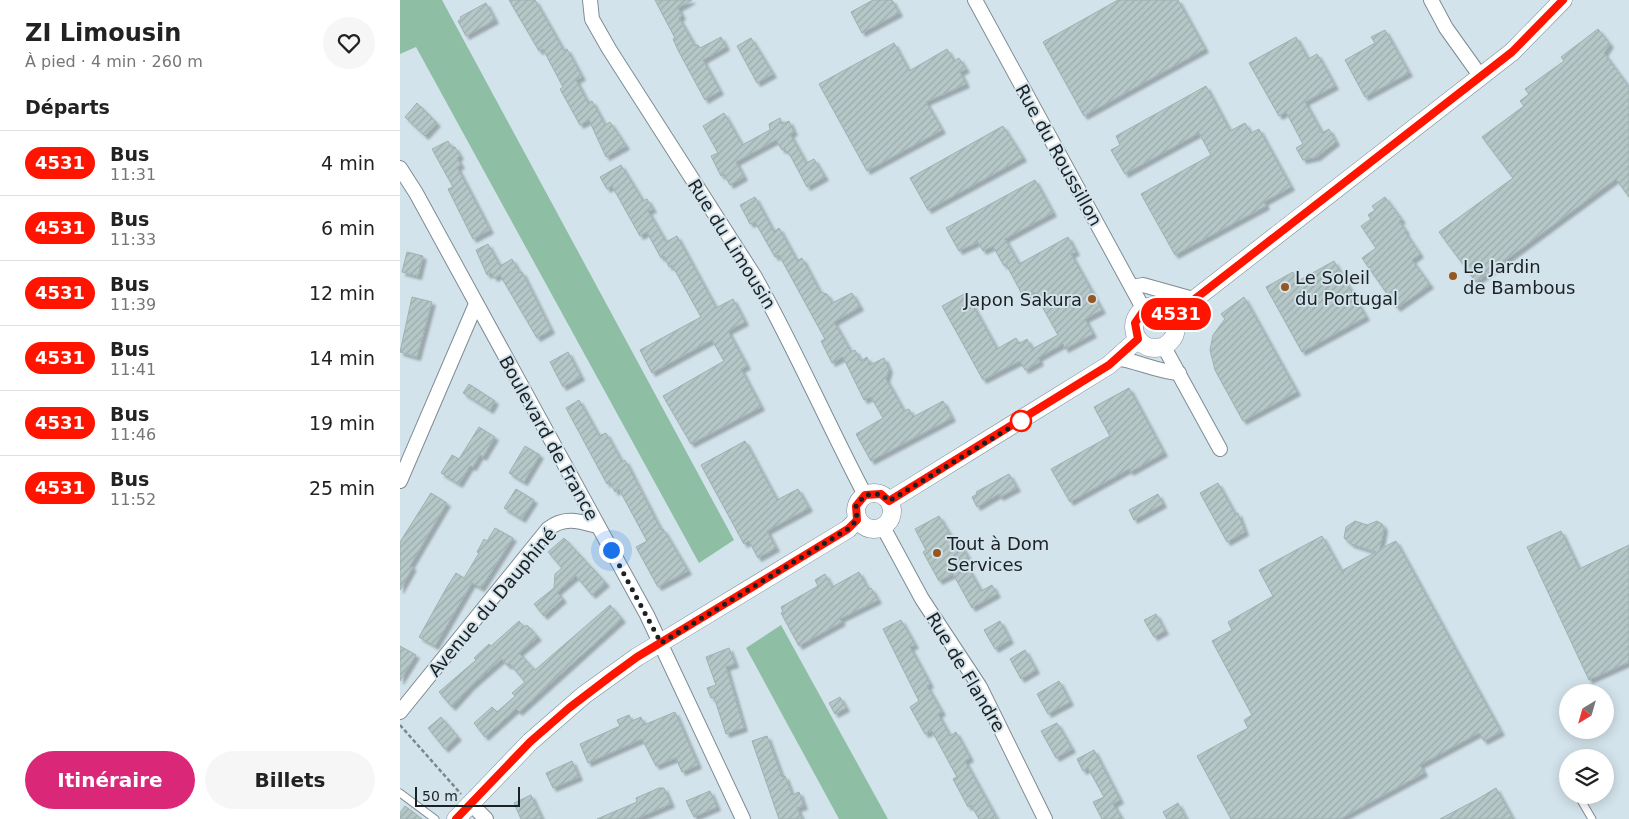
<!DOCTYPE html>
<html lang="fr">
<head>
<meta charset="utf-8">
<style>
	:root { --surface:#fff; --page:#f6f6f6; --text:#222; --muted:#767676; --line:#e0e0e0; --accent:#db2777 }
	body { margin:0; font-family:"DejaVu Sans",sans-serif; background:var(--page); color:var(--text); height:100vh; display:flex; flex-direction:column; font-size:19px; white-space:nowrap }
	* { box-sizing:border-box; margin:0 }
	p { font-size:16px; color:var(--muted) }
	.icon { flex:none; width:28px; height:28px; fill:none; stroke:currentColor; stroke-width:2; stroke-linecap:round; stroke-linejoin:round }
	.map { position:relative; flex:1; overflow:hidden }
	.details { display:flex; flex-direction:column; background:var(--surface); width:400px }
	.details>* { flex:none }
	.badge { padding:0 10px; border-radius:16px; font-size:18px; line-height:32px }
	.needle { width:32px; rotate:217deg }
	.fabs { position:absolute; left:1159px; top:684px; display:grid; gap:10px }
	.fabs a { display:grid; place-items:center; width:55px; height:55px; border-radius:50%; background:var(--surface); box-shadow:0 2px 12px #0003; font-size:25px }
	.scale { position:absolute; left:15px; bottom:12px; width:105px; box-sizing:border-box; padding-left:5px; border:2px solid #1b2124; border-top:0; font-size:14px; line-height:18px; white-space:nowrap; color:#1b2124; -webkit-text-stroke:4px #d3e3eb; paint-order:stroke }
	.you { position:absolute; width:25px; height:25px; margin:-12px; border:4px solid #fff; border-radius:50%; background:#1a73e8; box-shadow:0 0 0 8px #1a73e833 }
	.map>.badge { position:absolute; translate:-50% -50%; box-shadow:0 0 0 2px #fff }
	h2 { padding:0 25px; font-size:19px; line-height:45px }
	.round { display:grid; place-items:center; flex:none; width:52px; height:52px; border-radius:26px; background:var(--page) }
	.head { display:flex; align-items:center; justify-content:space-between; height:85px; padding:0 25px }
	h1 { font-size:24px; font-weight:700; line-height:38px }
	.primary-button { display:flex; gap:10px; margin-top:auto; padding:10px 25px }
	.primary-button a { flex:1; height:58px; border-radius:30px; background:var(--accent); color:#fff; font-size:20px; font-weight:700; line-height:58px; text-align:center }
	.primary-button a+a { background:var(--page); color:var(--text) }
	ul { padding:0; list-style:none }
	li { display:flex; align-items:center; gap:15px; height:65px; padding:0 25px; border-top:1px solid var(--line) }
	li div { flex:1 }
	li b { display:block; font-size:19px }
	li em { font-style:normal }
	li .badge { min-width:55px; font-weight:700; text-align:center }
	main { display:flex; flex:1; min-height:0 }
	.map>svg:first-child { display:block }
	.grass { fill:#8ebfa5 }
	.building { fill:url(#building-hatch); stroke:#9eb1b0; filter:url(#shadow) }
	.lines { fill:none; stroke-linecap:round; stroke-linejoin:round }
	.service-casing { stroke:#7e8c94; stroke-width:9 }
	.minor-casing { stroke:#7e8c94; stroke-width:16 }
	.tertiary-casing { stroke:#7e8c94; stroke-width:19 }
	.path { stroke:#7c878d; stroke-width:2.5; stroke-dasharray:4 2.5; stroke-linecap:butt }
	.service { stroke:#fff; stroke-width:7 }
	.minor { stroke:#fff; stroke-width:14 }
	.tertiary { stroke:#fff; stroke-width:18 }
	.line-casing { stroke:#fff; stroke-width:11 }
	.line { stroke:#ff1400; stroke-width:8 }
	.walk { stroke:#1b2124; stroke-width:5; stroke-dasharray:0 9 }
	.poi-dot { fill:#965620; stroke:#d3e3eb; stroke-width:2 }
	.stop-dot { fill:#fff; stroke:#ff1400; stroke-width:2.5 }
	.labels { text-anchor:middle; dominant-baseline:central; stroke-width:4; stroke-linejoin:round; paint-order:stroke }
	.street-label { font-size:18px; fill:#1b2124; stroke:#d3e3eb }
	.poi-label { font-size:18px; fill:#1b2124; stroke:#d3e3eb; text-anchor:start }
</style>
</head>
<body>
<main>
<section class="details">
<div class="head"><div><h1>ZI Limousin</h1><p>À pied · 4 min · 260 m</p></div><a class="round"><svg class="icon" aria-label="heart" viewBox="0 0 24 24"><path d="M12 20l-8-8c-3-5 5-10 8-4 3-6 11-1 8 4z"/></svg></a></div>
<h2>Départs</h2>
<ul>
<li><span class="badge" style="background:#ff1400;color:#fff">4531</span><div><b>Bus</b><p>11:31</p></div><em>4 min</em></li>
<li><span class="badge" style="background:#ff1400;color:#fff">4531</span><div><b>Bus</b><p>11:33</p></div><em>6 min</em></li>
<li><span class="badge" style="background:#ff1400;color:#fff">4531</span><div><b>Bus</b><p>11:39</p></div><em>12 min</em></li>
<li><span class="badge" style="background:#ff1400;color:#fff">4531</span><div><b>Bus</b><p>11:41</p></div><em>14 min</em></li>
<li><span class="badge" style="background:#ff1400;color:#fff">4531</span><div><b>Bus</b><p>11:46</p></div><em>19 min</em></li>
<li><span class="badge" style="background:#ff1400;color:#fff">4531</span><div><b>Bus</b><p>11:52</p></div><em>25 min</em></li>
</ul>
<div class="primary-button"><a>Itinéraire</a><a>Billets</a></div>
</section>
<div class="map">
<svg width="1229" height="819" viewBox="0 0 1229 819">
	<defs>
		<pattern id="building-hatch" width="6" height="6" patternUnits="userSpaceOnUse" patternTransform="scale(1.25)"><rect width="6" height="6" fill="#b5c7c7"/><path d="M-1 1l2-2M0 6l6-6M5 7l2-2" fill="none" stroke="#9babab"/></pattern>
		<filter id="shadow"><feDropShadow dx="3.5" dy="3.5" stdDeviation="1" flood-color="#0004"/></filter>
	</defs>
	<rect width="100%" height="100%" fill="#d3e3eb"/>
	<g class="grass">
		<polygon points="0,0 42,0 334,540 299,563 16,47 0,54"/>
		<polygon points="381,625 488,819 439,819 346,648"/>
	</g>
	<g class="building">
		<polygon points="109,0 135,0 164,51 167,49 182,77 176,80 188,103 192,101 205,125 210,122 226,146 206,157 189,120 180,125 160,89 163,87 143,49 139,51"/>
		<polygon points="255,0 292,0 278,8 282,16 279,18 295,46 298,45 300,48 321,37 326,47 303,60 320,91 305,100 278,50 273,39 275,38"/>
		<polygon points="473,0 492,0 499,13 462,33 451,12"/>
		<polygon points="718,0 778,0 805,49 684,116 643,42"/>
		<polygon points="86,3 95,20 66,36 58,21 61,19 60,17"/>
		<polygon points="1198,29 1210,44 1204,53 1229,87 1229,197 1216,179 1076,282 1039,232 1113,178 1082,137 1124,106 1120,101 1129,94 1125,89 1164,61 1161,57"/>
		<polygon points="985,30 1009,73 965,97 945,60 975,43 971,37"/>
		<polygon points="896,37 908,59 917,54 919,57 935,86 905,102 922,133 929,129 936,142 917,157 903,160 896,148 903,144 886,112 879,116 849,63"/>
		<polygon points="351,38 373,74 357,83 337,46"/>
		<polygon points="494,43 509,71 547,49 554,61 559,58 566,69 560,72 566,84 526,102 542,130 467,171 419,84"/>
		<polygon points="806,86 830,131 845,123 851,133 859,129 891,187 864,202 866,206 775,255 741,194 811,155 799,133 725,174 711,150 720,145 716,136"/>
		<polygon points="17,103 37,123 25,136 5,117"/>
		<polygon points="324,113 342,145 370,130 369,124 380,118 382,124 389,121 394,132 390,134 406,163 414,159 425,177 407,187 390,155 384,149 382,150 376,140 336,162 344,177 330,185 324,174 321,176 311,156 318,153 303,126"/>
		<polygon points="603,126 623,158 528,210 510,178"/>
		<polygon points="48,141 52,148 55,147 60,156 57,158 61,165 57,167 90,230 73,239 48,189 53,187 32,149"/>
		<polygon points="221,165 243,201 247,199 253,209 248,211 266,242 277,236 316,308 333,299 345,322 328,331 347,366 341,369 361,407 291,444 263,396 324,361 312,340 252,373 240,350 301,317 272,265 269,267 264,256 261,258 247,232 240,236 212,186 207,189 200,177"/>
		<polygon points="635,180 653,213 605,239 619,264 668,237 676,252 671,254 702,310 685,319 693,334 665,349 663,344 638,358 640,362 625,370 620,361 583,380 542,306 566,293 597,349 616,338 619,344 627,339 632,349 658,335 634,292 624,298 606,264 604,266 593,246 583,251 578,242 559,251 546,228"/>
		<polygon points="355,197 374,232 379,228 397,261 402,258 420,292 427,294 432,303 452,293 460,307 434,322 451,352 455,350 461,361 467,357 470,365 484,358 489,369 486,379 504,411 509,409 513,417 543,401 552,418 471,461 456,434 483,418 471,397 464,400 443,357 432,363 421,341 425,339 379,255 375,257 355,222 350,224 347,218 340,205"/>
		<polygon points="985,197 1002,220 999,221 1006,231 1005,232 1020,254 1012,260 1030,285 997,308 962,258 976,248 961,226 971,219 968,215 975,210 972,206"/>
		<polygon points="88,244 100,266 112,259 120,273 122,272 151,330 137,338 100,275 94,278 91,273 87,275 76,250"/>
		<polygon points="7,252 23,256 18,276 2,272"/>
		<polygon points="934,261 966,317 902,352 866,287 893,272 898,281"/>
		<polygon points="12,297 32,302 17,357 0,352"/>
		<polygon points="844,297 897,392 843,421 815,370 810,350 813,335 825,319 821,314"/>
		<polygon points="168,352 181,377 163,387 150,362"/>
		<polygon points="69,384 95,401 90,410 63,393"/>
		<polygon points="729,388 764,453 730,472 729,469 670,502 651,469 710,436 694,407"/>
		<polygon points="179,400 199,436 206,433 222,462 225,460 261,530 263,529 288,571 258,587 236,547 247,541 219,489 215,492 210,482 207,484 166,408"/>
		<polygon points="79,427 95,437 83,457 80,455 73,467 70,466 59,484 41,473 52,455 59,459"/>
		<polygon points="345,441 377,500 398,489 409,508 367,531 376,548 358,558 349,541 344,544 301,465"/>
		<polygon points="125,446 140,455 124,482 109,473"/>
		<polygon points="609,474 617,488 600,497 599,494 577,507 572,497 577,494 576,492"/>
		<polygon points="818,483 835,514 838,513 845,532 827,542 800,493"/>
		<polygon points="116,489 134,500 122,519 104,508"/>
		<polygon points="31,493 47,503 10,566 13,567 0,590 0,542"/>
		<polygon points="758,494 763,504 734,520 729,510"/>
		<polygon points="539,516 556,545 560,543 571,563 567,566 581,591 592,585 597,594 572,608 553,574 539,581 523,552 526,550 515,529"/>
		<polygon points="955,521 967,525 977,521 982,524 984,528 980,549 996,541 1101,732 1084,741 1079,733 1020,765 1024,773 940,819 831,819 797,756 848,728 844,720 852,715 812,641 832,630 828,622 873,596 859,570 922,536 943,574 943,570 976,552 951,544 944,538 946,527"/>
		<polygon points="95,528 113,538 81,588 72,583 35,646 19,637 47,587 56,573 64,578 79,553 77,552 84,539 87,541"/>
		<polygon points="1161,531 1179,569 1229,545 1229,662 1189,680 1127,547"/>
		<polygon points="164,538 206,583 192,595 176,576 157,592 163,599 144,616 134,604 154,588 155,574 162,568 148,552"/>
		<polygon points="459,572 468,589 471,588 478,600 440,619 442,622 399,646 381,613 383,612 381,607 418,586 415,580 425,574 432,587"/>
		<polygon points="210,605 222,619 119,712 116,709 85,737 74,723 92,707 97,712 115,696 112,693 125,682 110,664 108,666 102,659 71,686 52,707 39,692 76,660 74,658 89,644 91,646 119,621 124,627 127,625 138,637 119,653 135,670"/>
		<polygon points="756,614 765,631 754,637 744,620"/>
		<polygon points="501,620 515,645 510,647 530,684 527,686 542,712 538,714 550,736 556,732 570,758 565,761 597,819 579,819 571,805 568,807 553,779 557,777 532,731 525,734 510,707 519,701 483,629"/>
		<polygon points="600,621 610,640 595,649 584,630"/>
		<polygon points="0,646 16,655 0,681"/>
		<polygon points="329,648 335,664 326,667 344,728 326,734 314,697 311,698 307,688 316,685 306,657"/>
		<polygon points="625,650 636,670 621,679 610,659"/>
		<polygon points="659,681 670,702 648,714 637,694"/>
		<polygon points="440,697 446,708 435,714 429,703"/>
		<polygon points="275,712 298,765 282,772 276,758 256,766 242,739 188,763 180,744 220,726 217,720 229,715 232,721 241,717 244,725"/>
		<polygon points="41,717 58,737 45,749 28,728"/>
		<polygon points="657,723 672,749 656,758 641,731"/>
		<polygon points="367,736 382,777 385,776 392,795 399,792 404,806 397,808 402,819 379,819 352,741"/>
		<polygon points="694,750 720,800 713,804 722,819 702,819 693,802 704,797 688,768 683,771 677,759"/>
		<polygon points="172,761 179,777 153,788 146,773"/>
		<polygon points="259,788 264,788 271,804 236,819 197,819 237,802 236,798"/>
		<polygon points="1096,788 1113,819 1040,819 1076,800"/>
		<polygon points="310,791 317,807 294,817 286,801"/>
		<polygon points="131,795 135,804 142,819 121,819 114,803"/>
		<polygon points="778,803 786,819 767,819 763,812"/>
		<polygon points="5,806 22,819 0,819 0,813"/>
	</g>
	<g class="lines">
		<g class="service-casing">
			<g id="service">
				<polyline points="0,793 35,819"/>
				<polyline points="1178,795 1192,819"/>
			</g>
		</g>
		<g class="minor-casing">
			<g id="minor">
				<path d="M 190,0 L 192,19 L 209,49 L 355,277 C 395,348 427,423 465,495"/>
				<polyline points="575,0 744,310"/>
				<polyline points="1031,0 1046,28 1081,77"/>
				<polyline points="0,168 16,193 247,615 343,819"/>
				<polyline points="732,287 743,285 793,299"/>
				<polyline points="764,347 820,449"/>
				<path d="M 716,358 C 737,361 758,372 779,373"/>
				<polyline points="0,481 76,304"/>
				<polyline points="483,527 522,599 580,687 645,819"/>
				<path d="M 0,712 L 148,529 C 164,516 179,521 197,526"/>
				<polyline points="71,804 86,819"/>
			</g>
		</g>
		<g class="tertiary-casing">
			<g id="tertiary">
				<circle cx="755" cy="327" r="21"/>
				<polyline points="773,316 1112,52 1163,0"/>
				<circle cx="474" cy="511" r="18"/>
				<polyline points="489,501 709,365 738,339"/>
				<polyline points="56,819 130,742 184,695 237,657 448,529 457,520"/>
			</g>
		</g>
		<polyline class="path" points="0,725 61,794"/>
		<use href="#service" class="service"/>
		<use href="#minor" class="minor"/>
		<use href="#tertiary" class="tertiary"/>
	</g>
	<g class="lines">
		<g class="line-casing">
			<polyline id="line" points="56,819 130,742 169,708 211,676 237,657 448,529 457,520 456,506 465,495 481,494 489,501 709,365 738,339 735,323 744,310 760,307 773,316 1112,52 1163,0"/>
		</g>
		<use href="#line" class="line"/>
		<polyline class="walk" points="211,550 261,643 448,529 457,520 456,506 465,495 481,494 489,501 621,421"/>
	</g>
	<g class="poi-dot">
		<circle cx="1053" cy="276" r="5"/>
		<circle cx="885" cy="287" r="5"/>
		<circle cx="692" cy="299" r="5"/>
		<circle cx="537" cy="553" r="5"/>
	</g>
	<circle class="stop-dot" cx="621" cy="421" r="10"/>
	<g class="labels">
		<g class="street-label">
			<text transform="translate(659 155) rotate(61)">Rue du Roussillon</text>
			<text transform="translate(332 244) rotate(58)">Rue du Limousin</text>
			<text transform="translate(149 438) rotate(61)">Boulevard de France</text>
			<text transform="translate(92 602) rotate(-50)">Avenue du Dauphiné</text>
			<text transform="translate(566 672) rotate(59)">Rue de Flandre</text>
		</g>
		<g class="poi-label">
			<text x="1063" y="266">Le Jardin<tspan x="1063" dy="21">de Bambous</tspan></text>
			<text x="895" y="277">Le Soleil<tspan x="895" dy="21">du Portugal</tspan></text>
			<text x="682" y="299" text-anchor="end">Japon Sakura</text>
			<text x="547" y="543">Tout à Dom<tspan x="547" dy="21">Services</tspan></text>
		</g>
	</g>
</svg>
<div class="fabs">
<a><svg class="needle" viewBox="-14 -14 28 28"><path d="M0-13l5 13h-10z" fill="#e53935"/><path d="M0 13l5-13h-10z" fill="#767676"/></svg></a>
<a><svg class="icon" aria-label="layers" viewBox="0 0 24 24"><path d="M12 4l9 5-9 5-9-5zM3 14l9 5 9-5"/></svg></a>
</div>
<div class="scale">50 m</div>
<div class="you" style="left:211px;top:550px"></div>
<b class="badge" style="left:776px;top:314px;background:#ff1400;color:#fff">4531</b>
</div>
</main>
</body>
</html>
